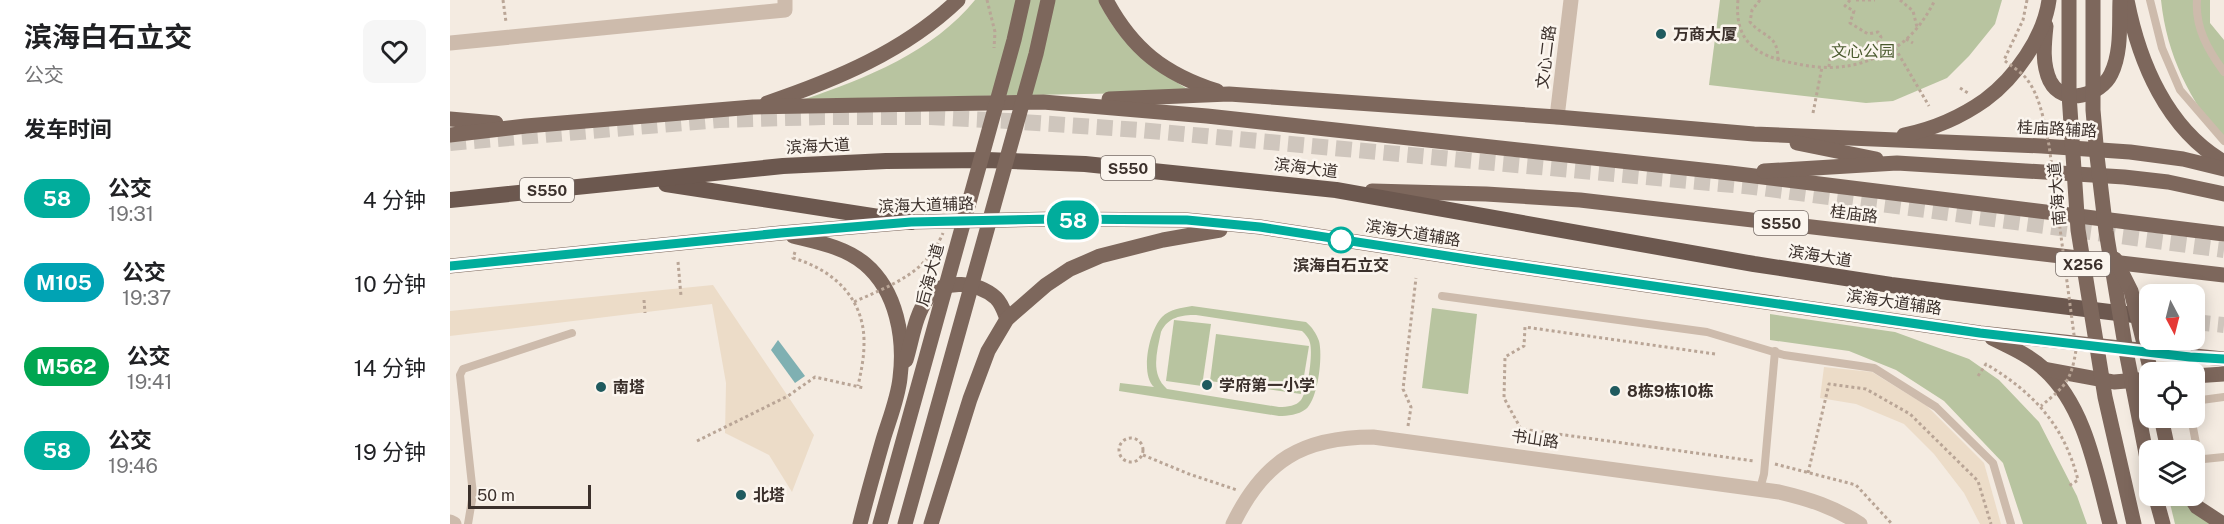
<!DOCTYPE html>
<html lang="zh">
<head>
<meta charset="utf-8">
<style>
	:root { --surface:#fff; --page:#f6f6f6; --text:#202124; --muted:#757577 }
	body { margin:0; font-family:"Public Sans","Noto Sans SC",sans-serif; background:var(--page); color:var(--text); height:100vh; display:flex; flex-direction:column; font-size:22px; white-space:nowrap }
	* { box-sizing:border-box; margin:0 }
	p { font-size:20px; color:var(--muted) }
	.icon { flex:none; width:33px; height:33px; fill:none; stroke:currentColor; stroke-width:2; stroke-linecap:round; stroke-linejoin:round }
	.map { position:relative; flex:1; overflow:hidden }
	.details { display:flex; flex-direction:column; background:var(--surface); width:450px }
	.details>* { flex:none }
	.badge { padding:0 12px; border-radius:20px; font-size:21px; line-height:39px }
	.needle { width:39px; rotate:173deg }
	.tools { position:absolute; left:1689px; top:284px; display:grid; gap:12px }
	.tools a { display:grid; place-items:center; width:66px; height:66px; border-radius:12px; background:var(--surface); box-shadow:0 3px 15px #0003; font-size:30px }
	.scale { position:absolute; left:18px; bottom:15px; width:123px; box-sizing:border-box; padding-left:6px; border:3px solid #3b302b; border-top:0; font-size:16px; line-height:21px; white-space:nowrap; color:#3b302b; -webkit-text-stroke:4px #fbf5ee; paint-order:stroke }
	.map>.badge { position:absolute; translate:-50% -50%; box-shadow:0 0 0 3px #fff }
	h2 { padding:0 24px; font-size:22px; line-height:54px }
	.round { display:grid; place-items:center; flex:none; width:63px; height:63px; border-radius:12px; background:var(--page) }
	.head { display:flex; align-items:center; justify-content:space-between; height:102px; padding:0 24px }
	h1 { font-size:28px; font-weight:700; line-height:45px }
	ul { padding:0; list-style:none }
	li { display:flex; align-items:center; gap:18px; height:84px; padding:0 24px }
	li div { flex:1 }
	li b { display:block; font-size:22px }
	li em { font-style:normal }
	li .badge { min-width:66px; font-weight:700; text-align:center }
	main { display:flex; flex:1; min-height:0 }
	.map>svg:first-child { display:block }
	.green { fill:#b8c4a0; fill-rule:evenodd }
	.plaza { fill:#ecdcc8 }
	.water { fill:#7fb0b2 }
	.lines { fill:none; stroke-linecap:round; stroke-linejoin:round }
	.trunk-tunnel { stroke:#cfc6bd; stroke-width:16; stroke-dasharray:16 8; stroke-linecap:butt }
	.path { stroke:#b9a596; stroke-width:3; stroke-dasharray:3 3; stroke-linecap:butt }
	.service { stroke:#cdbbac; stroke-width:8 }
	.minor { stroke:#cdbbac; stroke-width:15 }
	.tertiary { stroke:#cdbbac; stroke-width:15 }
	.primary { stroke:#7d675c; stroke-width:15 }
	.trunk { stroke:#6c584f; stroke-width:16 }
	.path-bridge { stroke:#b9a596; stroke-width:3; stroke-dasharray:3 3; stroke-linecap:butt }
	.primary-bridge { stroke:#7d675c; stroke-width:15 }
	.line-casing { stroke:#fff; stroke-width:14 }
	.line { stroke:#01ad9c; stroke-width:9 }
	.poi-dot { fill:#1f5a5e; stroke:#fbf5ee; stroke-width:2 }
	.stop-dot { fill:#fff; stroke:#01ad9c; stroke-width:3 }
	.labels { text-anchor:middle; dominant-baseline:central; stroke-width:5; stroke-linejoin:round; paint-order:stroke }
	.shield { fill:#fbf5ee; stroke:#756b66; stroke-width:1.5 }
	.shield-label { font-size:15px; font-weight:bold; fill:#3b302b }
	.poi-label { font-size:16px; font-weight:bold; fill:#3b302b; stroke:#fbf5ee; text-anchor:start }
	.park-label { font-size:16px; fill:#4a5a2e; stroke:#fbf5ee }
	.street-label { font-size:16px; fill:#3b302b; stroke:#fbf5ee }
	.stop-label { font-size:16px; font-weight:bold; fill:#3b302b; stroke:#fbf5ee }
</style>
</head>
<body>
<main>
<section class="details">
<div class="head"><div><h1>滨海白石立交</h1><p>公交</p></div><a class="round"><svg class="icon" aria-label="heart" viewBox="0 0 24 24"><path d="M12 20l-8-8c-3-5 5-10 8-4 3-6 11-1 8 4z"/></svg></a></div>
<h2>发车时间</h2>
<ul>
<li><span class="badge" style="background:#01ad9c;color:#fff">58</span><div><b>公交</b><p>19:31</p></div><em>4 分钟</em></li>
<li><span class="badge" style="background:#00a3b4;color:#fff">M105</span><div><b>公交</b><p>19:37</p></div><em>10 分钟</em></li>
<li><span class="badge" style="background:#00a651;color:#fff">M562</span><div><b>公交</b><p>19:41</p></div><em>14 分钟</em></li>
<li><span class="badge" style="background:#01ad9c;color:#fff">58</span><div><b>公交</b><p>19:46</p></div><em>19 分钟</em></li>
</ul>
</section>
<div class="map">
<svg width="1774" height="524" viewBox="0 0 1774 524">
	<rect width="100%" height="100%" fill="#f4ebe1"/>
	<g class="green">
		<path d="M 525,0 L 649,0 C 667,44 703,69 743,92 L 355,99 C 415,79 484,51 525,0 Z"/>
		<polygon points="1270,0 1552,0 1545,24 1519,56 1497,78 1443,101 1416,103 1259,85"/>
		<path d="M 1711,0 L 1760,0 L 1760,23 L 1774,40 L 1774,143 C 1740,99 1717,57 1711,0 Z"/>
		<path d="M 742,306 L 856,322 C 862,327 866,333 869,341 C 873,356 868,399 856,409 C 848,415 838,416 829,416 L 669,391 L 670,383 L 704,387 C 690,375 699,330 712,317 C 720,309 731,308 742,306 ZM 746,315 L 852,331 C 856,335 859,338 860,343 C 863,354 858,391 851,400 C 846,406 838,407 829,407 L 717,389 C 700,374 707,352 711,332 C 718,317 731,315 746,315 Z"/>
		<polygon points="982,308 1027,314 1018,394 972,388"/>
		<polygon points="1320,314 1445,332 1519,359 1549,380 1589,422 1627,496 1637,524 1573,524 1553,463 1494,401 1446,370 1399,351 1320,340"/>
		<polygon points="724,320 761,324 752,386 716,381"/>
		<polygon points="766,334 859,346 851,394 760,381"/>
		<polygon points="1718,495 1732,495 1761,524 1725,524"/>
	</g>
	<g class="plaza">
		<polygon points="263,285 364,435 342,492 319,455 275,433 276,383 262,304 0,336 0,311"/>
		<polygon points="1374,367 1422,372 1477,406 1534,463 1551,524 1530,524 1514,493 1484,454 1454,424 1406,404 1370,398"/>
	</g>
	<polygon class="water" points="328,340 355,376 345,383 321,350"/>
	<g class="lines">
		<g class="trunk-tunnel">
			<polyline points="0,143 269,120 373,117 480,117 558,121 690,130 1304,187 1774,250"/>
			<polyline points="1744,322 1774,325"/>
		</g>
		<g class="path">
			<polyline points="53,0 56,22"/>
			<path d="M 1288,0 C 1284,41 1306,56 1343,63 C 1360,67 1380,69 1397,66 C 1412,64 1432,56 1444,48 C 1462,38 1476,18 1485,0"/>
			<path d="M 1310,0 L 1302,10 L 1300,22 C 1315,39 1328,34 1328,60"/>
			<polyline points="1400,0 1395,6 1404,11 1400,23 1418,34 1428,32 1431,37 1427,45 1432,54"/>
			<polyline points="1406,0 1425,0"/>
			<polyline points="1450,0 1463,11 1467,27"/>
			<polyline points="1456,39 1463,43"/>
			<polyline points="1445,48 1479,106"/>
			<polyline points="1379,67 1380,58"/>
			<polyline points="1510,88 1518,93"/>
			<polyline points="1363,113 1372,67"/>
			<path d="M 345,252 L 343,258 C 384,270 415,299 414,344 C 414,358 411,372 408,386"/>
			<polyline points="228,262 231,296"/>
			<polyline points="194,300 195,313"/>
			<polyline points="1265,354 1075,327 1074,346 1055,357 1054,398 1071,429 1304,461"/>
			<path d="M 1528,376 L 1536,364 C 1584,393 1614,425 1628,480 L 1617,487"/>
			<polyline points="958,426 961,407 953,389 966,278"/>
			<circle cx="681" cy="450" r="12"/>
			<polyline points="247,441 338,396 365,377 414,388"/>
			<polyline points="693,455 739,474 787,490"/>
			<polyline points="1325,464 1406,485 1442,524"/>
			<polyline points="1358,473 1379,384 1416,389 1460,414 1528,481 1541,524"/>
		</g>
		<g class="service">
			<polyline points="1700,0 1712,48 1730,90 1774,141"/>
			<path d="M 1747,0 C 1745,28 1758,50 1774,72"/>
			<polyline points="992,296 1257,332 1334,355 1424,368 1486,407 1543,463 1561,524"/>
			<polyline points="1744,401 1774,397"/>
			<polyline points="1741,417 1748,454 1754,459 1774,457"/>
			<polyline points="1310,489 1314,474 1325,351"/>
			<polyline points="18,524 23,494 10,375 13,369 122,333"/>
		</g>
		<g class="minor">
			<polyline points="0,43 335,10 335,0"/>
			<path d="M 783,524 C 814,460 853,437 923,437 L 1329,492 C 1359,499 1384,507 1410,524"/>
		</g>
		<g class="tertiary">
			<polyline points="1107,117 1121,0"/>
			<polyline points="0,522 4,524"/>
		</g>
		<g class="primary">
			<path d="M 656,0 C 682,49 714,74 767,91"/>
			<path d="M 1677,0 C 1689,62 1717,129 1774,162"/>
			<path d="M 1596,26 C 1594,45 1592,64 1600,81 C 1613,107 1651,95 1661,74 C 1672,52 1669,23 1670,0"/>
			<polyline points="659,99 779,94 1107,117 1304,134 1592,146 1680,152 1733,159 1774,169"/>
			<path d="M 317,103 C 385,80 455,51 508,0"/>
			<polyline points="0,119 46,123"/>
			<polyline points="0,135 76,126 303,107 593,102 757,116 1280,173 1774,234"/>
			<path d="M 1454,135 C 1483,129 1511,117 1535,100 C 1565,78 1594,37 1599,0"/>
			<polyline points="1347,143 1426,159"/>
			<polyline points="1314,171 1447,163 1674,177 1718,182 1774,194"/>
			<polyline points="922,191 1036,194 1130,200 1774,275"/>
			<path d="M 343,236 C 367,242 395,247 415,264 C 447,291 455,339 450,378 C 448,398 439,420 433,440 C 425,468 417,496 410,524"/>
			<polyline points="0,266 331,233 461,222 605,219 737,220 810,227 1030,261 1530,333 1774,359"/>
			<path d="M 1542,338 C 1560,347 1579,355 1594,369 C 1636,407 1646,472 1660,524"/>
			<path d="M 456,360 C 462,341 465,314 478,298 C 494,278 528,282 546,298 C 552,304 554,311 557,319"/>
			<polyline points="1594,369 1664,382 1700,379"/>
			<polyline points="1744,376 1774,374"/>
			<polyline points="1711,417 1718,450"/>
			<polyline points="1705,495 1713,524"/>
			<polyline points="1739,495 1747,507 1773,524"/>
			<polyline points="481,524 520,399 538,351 557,319 596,285 620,269 650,256 713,240 770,230"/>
		</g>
		<g class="trunk">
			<polyline points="216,184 461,222"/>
			<polyline points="0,200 333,166 436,161 537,160 635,164 886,190 1304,264 1441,285 1700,317"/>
		</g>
		<g class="path-bridge">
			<polyline points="537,0 545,32 544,48"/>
			<path d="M 1577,0 L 1573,20 L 1554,60 C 1561,66 1570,71 1576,78 C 1591,97 1594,123 1599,145 L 1626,350 C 1621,382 1615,386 1591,406"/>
			<path d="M 404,302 C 441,285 476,274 493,233"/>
		</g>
		<g class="primary-bridge">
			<polyline points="1619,0 1619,94 1628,230 1655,397 1684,524"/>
			<polyline points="1643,0 1643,110 1647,156 1656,231 1676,351 1700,474"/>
			<polyline points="1665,259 1681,291 1701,372"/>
			<polyline points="430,524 564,40 573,0"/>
			<polyline points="455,524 586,54 598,0"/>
		</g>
	</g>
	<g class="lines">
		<g class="line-casing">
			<polyline id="line" points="0,266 331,233 461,222 605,219 737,220 810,227 1030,261 1530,333 1740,357 1774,359"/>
		</g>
		<use href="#line" class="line"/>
	</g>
	<g class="poi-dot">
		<circle cx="1211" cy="34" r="6"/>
		<circle cx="757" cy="385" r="6"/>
		<circle cx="151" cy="387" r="6"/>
		<circle cx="1165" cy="391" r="6"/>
		<circle cx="291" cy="495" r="6"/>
	</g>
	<circle class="stop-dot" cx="891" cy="240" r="12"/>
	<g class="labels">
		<g class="shield">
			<rect x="651" y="156" width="54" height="24" rx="4.5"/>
			<rect x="70" y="178" width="54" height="24" rx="4.5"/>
			<rect x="1304" y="211" width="54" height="24" rx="4.5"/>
			<rect x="1606" y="252" width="54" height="24" rx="4.5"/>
		</g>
		<g class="shield-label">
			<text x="678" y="168">S550</text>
			<text x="97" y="190">S550</text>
			<text x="1331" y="223">S550</text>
			<text x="1633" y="264">X256</text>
		</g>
		<g class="poi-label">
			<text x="1223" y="34">万商大厦</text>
			<text x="769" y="385">学府第一小学</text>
			<text x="163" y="387">南塔</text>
			<text x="1177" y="391">8栋9栋10栋</text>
			<text x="303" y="495">北塔</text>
		</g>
		<g class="park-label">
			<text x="1413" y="51">文心公园</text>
		</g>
		<g class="street-label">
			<text transform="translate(1096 57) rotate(-83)">文心二路</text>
			<text transform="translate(1607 129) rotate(3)">桂庙路辅路</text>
			<text transform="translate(368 146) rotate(-3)">滨海大道</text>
			<text transform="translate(856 168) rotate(7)">滨海大道</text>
			<text transform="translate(1607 194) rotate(-95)">南海大道</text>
			<text transform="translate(476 205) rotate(-2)">滨海大道辅路</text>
			<text transform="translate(1404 214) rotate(7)">桂庙路</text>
			<text transform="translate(963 233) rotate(9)">滨海大道辅路</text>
			<text transform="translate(1370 256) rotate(9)">滨海大道</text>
			<text transform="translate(480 275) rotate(-75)">后海大道</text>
			<text transform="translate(1444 302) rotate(8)">滨海大道辅路</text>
			<text transform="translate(1085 439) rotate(8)">书山路</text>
		</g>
		<g class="stop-label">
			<text x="891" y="265">滨海白石立交</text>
		</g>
	</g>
</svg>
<div class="tools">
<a><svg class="needle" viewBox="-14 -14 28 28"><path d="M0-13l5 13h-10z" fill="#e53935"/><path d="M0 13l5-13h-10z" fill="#757577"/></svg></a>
<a><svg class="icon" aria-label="locate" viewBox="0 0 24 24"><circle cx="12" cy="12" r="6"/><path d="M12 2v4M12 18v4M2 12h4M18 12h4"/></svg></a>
<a><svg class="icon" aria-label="layers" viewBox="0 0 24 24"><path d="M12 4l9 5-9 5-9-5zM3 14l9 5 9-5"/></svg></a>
</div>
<div class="scale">50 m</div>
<b class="badge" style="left:623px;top:220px;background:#01ad9c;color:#fff">58</b>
</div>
</main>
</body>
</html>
